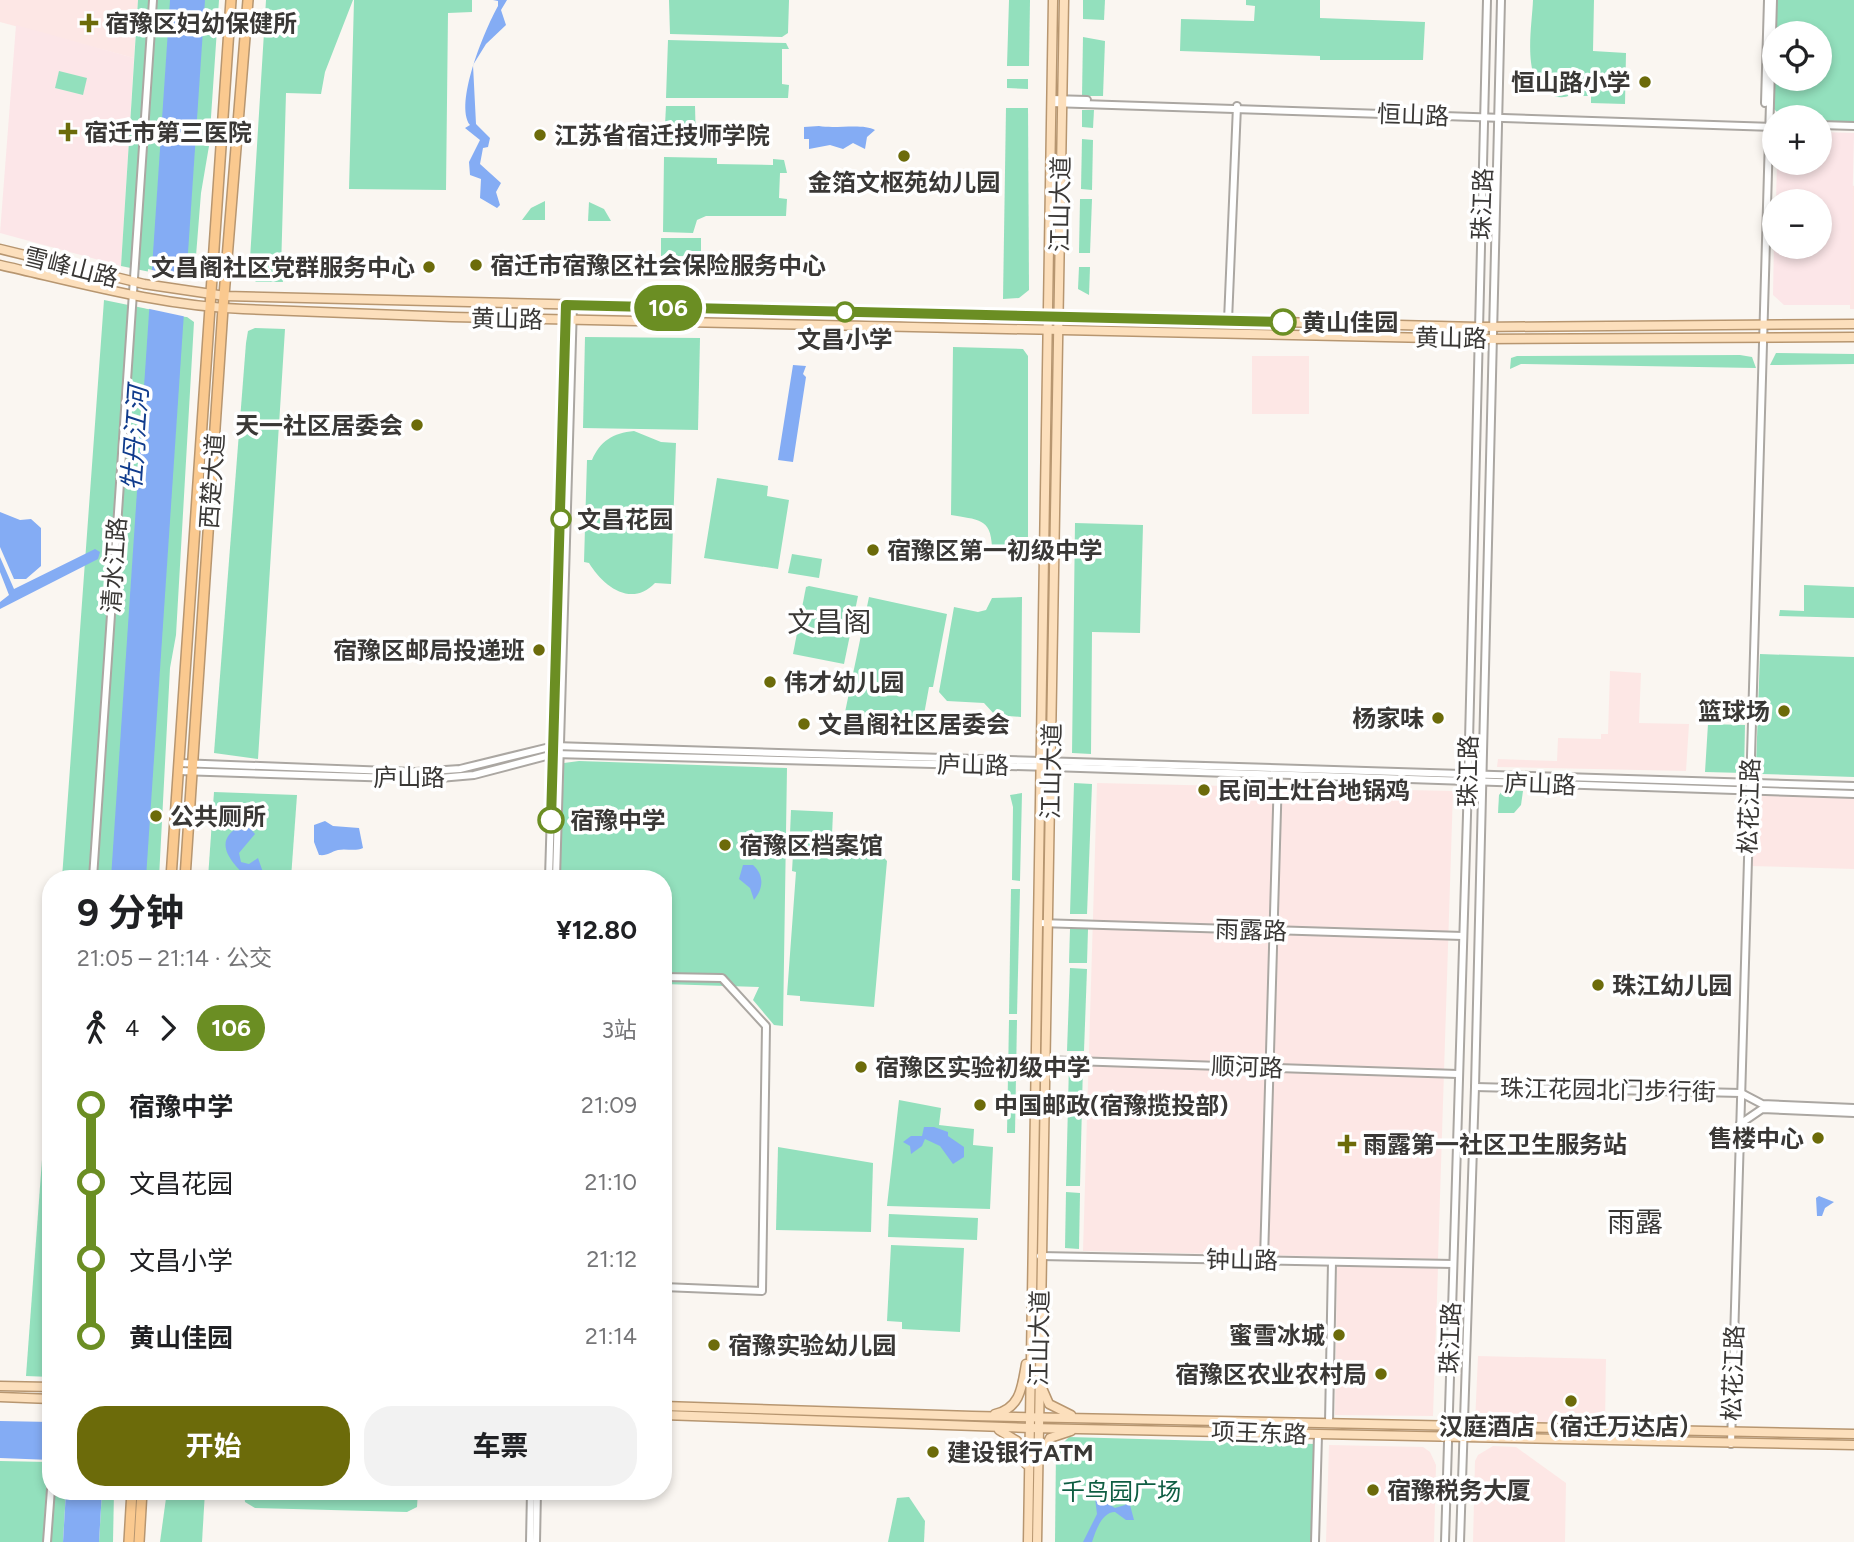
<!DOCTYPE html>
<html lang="zh">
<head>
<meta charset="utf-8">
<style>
	:root { --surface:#fff; --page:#f2f2f2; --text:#202124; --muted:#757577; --accent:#6c6b0a }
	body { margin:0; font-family:Figtree,"Noto Sans SC",sans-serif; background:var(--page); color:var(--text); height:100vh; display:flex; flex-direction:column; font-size:26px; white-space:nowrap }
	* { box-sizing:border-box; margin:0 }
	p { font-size:23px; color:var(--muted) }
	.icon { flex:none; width:38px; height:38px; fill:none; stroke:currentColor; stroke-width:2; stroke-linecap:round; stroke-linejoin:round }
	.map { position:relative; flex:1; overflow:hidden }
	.panel { position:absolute; left:42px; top:870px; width:630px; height:630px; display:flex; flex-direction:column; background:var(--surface); border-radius:28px; box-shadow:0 4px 10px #0003 }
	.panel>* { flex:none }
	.badge { padding:0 14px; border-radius:23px; font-size:24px; line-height:46px }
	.buttons { position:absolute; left:1762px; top:21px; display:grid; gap:14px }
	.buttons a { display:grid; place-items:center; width:70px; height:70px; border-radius:50%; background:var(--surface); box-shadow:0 4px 10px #0003; font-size:35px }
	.map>.badge { position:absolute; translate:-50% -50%; box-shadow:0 0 0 4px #fff }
	.legs { display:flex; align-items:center; gap:10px; height:77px; padding:0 35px; font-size:23px }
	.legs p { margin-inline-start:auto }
	.headline { display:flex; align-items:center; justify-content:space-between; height:119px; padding:0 35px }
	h1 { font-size:38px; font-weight:700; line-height:52px }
	.button { display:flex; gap:14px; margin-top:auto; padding:14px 35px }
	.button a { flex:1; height:80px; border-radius:28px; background:var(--accent); color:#fff; font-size:28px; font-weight:700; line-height:80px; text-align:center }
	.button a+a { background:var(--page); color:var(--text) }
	ul { padding:0 35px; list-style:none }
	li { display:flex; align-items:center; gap:24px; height:77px; font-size:26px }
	li i { display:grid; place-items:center; width:10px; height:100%; margin:0 9px; background:currentColor }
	li i::after { content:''; width:18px; height:18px; margin:-9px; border:5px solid; border-radius:50%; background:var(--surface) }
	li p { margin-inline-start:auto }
	li:first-child i { background:linear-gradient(#0000 50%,currentColor 0) }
	li:last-child i { background:linear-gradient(currentColor 50%,#0000 0) }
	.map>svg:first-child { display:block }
	.commercial { fill:#fde7e5 }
	.medical { fill:#fce6e8 }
	.green { fill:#93e0bd }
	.water { fill:#84acf4; fill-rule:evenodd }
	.pier { fill:#faf6f1 }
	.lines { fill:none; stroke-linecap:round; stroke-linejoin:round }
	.minor-casing { stroke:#aba7a2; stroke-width:10 }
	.major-casing { stroke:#b79670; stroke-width:11 }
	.highway-casing { stroke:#b79670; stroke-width:12 }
	.minor { stroke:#fff; stroke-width:6 }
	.major { stroke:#fcdfbc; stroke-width:8 }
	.highway { stroke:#fac98f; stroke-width:9 }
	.line-1-casing { stroke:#fff; stroke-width:16 }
	.line-1 { stroke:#6b8e23; stroke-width:10 }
	.poi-dot { fill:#6c6b0a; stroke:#fff; stroke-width:2.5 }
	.stop-1-dot { fill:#fff; stroke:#6b8e23; stroke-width:3.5 }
	.labels { text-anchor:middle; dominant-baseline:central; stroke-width:7; stroke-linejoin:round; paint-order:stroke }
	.poi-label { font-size:24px; font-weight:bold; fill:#3a3836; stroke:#fff; text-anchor:start }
	.street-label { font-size:24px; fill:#3a3836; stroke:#fff }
	.stop-label { font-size:24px; font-weight:bold; fill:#3a3836; stroke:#fff; text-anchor:start }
	.park-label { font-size:24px; fill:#0f5e43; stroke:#fff }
	.water-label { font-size:26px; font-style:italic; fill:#103b8c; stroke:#fff }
	.quarter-label { font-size:28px; fill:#3a3836; stroke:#fff }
</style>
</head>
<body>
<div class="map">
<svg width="1854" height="1542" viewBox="0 0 1854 1542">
	<rect width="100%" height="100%" fill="#faf6f1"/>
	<g class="commercial">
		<polygon points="0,0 138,0 134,58 0,22"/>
		<polygon points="1851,185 1854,186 1854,309 1850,309"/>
		<rect x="1252" y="356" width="57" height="58"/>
		<polygon points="1610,671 1641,673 1639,723 1689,724 1686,771 1497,767 1498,759 1557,761 1558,738 1601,739 1601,734 1608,734"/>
		<polygon points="1097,783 1453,791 1438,1259 1083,1251"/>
		<polygon points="1755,795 1854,798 1854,869 1750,866"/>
		<polygon points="1337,1266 1438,1268 1433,1416 1335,1415"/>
		<polygon points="1478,1356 1606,1359 1605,1425 1475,1423"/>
		<polygon points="1329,1445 1423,1447 1430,1452 1436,1465 1434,1542 1326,1542"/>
		<polygon points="1493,1446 1516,1447 1566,1483 1565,1542 1473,1542 1475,1461 1478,1455"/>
	</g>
	<g class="medical">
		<polygon points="16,25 134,58 121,266 0,233"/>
		<polygon points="1820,132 1854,133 1850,305 1784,305 1773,295 1774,240 1774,247 1820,247 1820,201 1776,201 1777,163 1820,163"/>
	</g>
	<g class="green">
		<polygon points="138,0 219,0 209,146 201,193 194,281 121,266"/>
		<polygon points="266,0 353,0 325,72 321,94 286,93 281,270 283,282 256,282 249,275"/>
		<polygon points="354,0 472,0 472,12 448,13 446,190 349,189"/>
		<polygon points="669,0 789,0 788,33 782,37 670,34"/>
		<polygon points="1009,0 1030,0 1029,66 1007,66"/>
		<polygon points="1083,0 1105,0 1104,20 1083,19"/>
		<polygon points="1246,0 1320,0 1320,18 1425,22 1423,60 1320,60 1320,56 1180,51 1181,19 1254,21 1255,6 1246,5"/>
		<path d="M 1533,0 L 1594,0 L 1593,51 L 1626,53 L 1625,104 L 1591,103 L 1591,96 L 1580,96 L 1579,90 C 1571,96 1564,99 1554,96 C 1520,87 1532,28 1533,0 Z"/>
		<polygon points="1777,0 1854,0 1854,122 1820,121 1820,117 1782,117 1774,109 1775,79 1820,79 1820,33 1776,33"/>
		<polygon points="1083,37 1105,41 1103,96 1082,96"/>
		<polygon points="668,40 786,43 789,49 782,49 782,84 789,85 788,98 666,98"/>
		<polygon points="59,71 87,78 83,95 55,88"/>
		<polygon points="1007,79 1028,79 1028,89 1007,88"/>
		<polygon points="666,106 695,106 696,144 664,144"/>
		<polygon points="1006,108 1028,108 1029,290 1019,298 1003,299"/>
		<polygon points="1082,110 1094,110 1093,128 1082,127"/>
		<polygon points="1082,139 1093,140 1092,190 1081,189"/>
		<polygon points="664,157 717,158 717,164 773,165 773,159 784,160 787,173 780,173 779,198 787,199 786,216 706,216 697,220 693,233 663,232"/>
		<polygon points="1080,199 1092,199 1090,253 1079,253"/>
		<polygon points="545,201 545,220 522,220 531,208"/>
		<polygon points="589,202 604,209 611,221 588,221"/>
		<rect x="661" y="238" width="40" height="18"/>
		<polygon points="1079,267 1090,267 1089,295 1078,289"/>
		<polygon points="104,300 187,317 194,322 176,635 170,668 159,878 62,878"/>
		<polygon points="255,328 285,329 258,759 214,753 246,343 248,331"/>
		<polygon points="585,337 700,338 698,430 583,428"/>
		<path d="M 953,347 L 1023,349 L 1028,356 L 1028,548 L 992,547 C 991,517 977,520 951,515 Z"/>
		<polygon points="1776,353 1854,354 1854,364 1770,365"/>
		<polygon points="1740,355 1752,357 1756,368 1521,364 1510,369 1511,358 1517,356"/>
		<path d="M 634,431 L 661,442 L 676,443 L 671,584 L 655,583 C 631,608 603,586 589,563 L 584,562 L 587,460 L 592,460 C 600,441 613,433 634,431 Z"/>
		<polygon points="717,478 768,486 767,496 789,500 778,569 704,558"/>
		<polygon points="1075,523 1143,525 1140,633 1092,632 1091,754 1072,753"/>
		<polygon points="792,554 822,559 819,578 788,573"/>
		<polygon points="1804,585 1854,587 1854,618 1779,616 1780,610 1804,611"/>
		<polygon points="809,586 858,596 844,664 793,654 806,587"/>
		<polygon points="869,597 947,614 933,687 929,687 923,720 844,717"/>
		<polygon points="1022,597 1021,717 995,715 984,703 947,701 939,692 954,607 978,612 986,610 992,598"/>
		<polygon points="1760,654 1854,657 1854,777 1762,774 1756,766"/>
		<polygon points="1708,724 1745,725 1744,773 1705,772"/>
		<polygon points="579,761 787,768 783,1026 774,1025 753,1000 759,987 663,984 663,878 560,878 564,763"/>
		<polygon points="1074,783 1092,784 1087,914 1070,914"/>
		<polygon points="1503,790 1523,791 1521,805 1514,813 1498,813 1499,795"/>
		<polygon points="214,792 297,795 291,878 208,878"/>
		<polygon points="1022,793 1020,881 1012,880 1013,807 1010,795"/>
		<polygon points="791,810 833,812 832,835 790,834"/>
		<polygon points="794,837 866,840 887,861 874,1007 800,1001 800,996 787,995 796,872 792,871"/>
		<polygon points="1011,889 1020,889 1017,1014 1009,1014"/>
		<polygon points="1070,929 1088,929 1087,963 1069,963"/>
		<polygon points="1070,968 1087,969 1084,1051 1067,1051"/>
		<polygon points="1009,1020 1017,1020 1015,1133 1007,1133"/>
		<polygon points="51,1038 51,1377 26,1376"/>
		<polygon points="1069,1064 1083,1065 1080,1186 1066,1186"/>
		<polygon points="899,1100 941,1108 939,1125 974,1129 973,1145 993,1147 990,1209 887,1206"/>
		<polygon points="778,1147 873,1163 871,1232 776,1230"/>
		<polygon points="1066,1192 1080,1193 1079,1249 1065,1248"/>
		<polygon points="889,1214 978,1218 977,1240 888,1237"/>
		<polygon points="891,1245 964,1248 960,1332 902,1329 902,1322 887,1321"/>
		<polygon points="1069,1437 1315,1444 1311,1542 1055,1542 1056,1450"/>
		<polygon points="0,1461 48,1462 43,1542 0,1542"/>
		<polygon points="53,1491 66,1491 63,1542 50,1542"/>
		<polygon points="102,1491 114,1491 113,1542 99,1542"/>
		<polygon points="167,1491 205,1491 202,1542 160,1542"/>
		<polygon points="244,1491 418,1491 417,1507 407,1512 255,1508 245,1502"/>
		<polygon points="909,1497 925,1521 924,1542 888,1542 897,1498"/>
	</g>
	<g class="water">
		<polygon points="170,0 205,0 146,878 111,878"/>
		<path d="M 493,0 L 507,0 L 501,10 L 506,25 L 486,44 L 473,65 L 476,124 L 490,138 L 488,147 L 483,148 L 480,164 L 501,183 L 496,192 L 500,205 L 497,208 L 480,198 L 481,179 L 470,175 L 469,162 L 480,140 L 465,128 L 470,125 C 454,104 484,31 498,6 L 498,1 Z"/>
		<path d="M 819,126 C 836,129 863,123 875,130 L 867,137 L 865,149 L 853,143 L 843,149 L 830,145 L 809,149 L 809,139 L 804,139 L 804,127 Z"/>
		<polygon points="793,365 806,366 803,374 806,377 793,462 778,460"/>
		<polygon points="0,512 20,520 31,519 41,528 41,566 26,579 14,579 0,547"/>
		<polygon points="95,549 100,552 98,559 0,609 0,602 9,595 0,572 0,557 14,589"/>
		<path d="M 325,821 L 333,826 L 359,828 L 363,848 C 354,852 347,848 338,850 C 330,852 328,856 319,855 L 314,842 L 314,825 Z"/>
		<path d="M 239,827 L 249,827 L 255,834 L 239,853 L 241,862 L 249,864 L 258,858 L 265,878 L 248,878 C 233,864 211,842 239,827 Z"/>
		<path d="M 743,865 L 753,865 C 765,876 763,889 754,900 L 750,888 L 739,879 Z"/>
		<polygon points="924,1127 934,1127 948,1132 948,1136 964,1147 964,1157 953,1164 940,1146 925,1139 922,1146 911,1154 910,1146 903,1142 911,1136 922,1136"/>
		<polygon points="1819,1196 1834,1202 1825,1208 1822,1216 1817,1216 1816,1198"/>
		<polygon points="0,1421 51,1422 51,1460 0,1458"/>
		<path d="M 1101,1485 L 1125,1486 L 1134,1520 L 1126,1520 L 1115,1512 C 1102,1512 1096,1530 1092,1542 L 1083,1542 L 1097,1514 L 1094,1490 ZM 1112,1487 L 1124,1489 L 1128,1499 L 1125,1505 L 1115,1508 L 1105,1502 L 1104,1492 Z"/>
		<polygon points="66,1491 102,1491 99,1542 63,1542"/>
	</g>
	<polygon class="pier" points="148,269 190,279 187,317 145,308"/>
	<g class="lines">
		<g class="minor-casing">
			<g id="minor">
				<polyline points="1051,99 1087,100"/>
				<polyline points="1051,103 1774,127"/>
				<polyline points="1765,103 1768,0"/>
				<polyline points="1820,125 1854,126"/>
				<polyline points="1228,321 1237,106"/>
				<polyline points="179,763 415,772 460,769 554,746 1854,786"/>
				<polyline points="179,771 428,779 474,775 554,754 1051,767 1854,794"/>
				<polyline points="93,878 153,0"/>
				<polyline points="549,878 566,305"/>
				<polyline points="556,878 573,305"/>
				<polyline points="1039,923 1463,936"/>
				<polyline points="663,977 722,978 766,1026 762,1291 663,1287"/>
				<polyline points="1044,1060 1458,1074"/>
				<polyline points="1475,1087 1741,1093 1762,1104 1854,1108"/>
				<polyline points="1740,1124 1762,1109 1854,1113"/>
				<polyline points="1040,1256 1453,1264"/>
				<polyline points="1264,1260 1278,775"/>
				<polyline points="1329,1423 1332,1262"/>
				<polyline points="1731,1444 1773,0"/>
				<polyline points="47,1542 51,1489"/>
				<polyline points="530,1542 531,1491"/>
				<polyline points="536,1542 537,1491"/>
				<polyline points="1315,1542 1318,1435"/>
				<polyline points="1445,1542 1468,782 1487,0"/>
				<polyline points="1460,1542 1475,1087 1501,0"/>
			</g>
		</g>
		<g class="major-casing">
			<g id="major">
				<polyline points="0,249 144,284 225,296 1478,327 1854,324"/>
				<path d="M 0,265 C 80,283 161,306 243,309 L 452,317 L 1478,339 L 1854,337"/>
				<polyline points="0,1386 51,1387"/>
				<polyline points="1042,1388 1049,1404 1071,1415"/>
				<polyline points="0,1397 51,1399"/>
				<polyline points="663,1406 972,1416 1854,1434"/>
				<path d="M 995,1414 C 1021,1408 1022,1386 1026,1364"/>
				<polyline points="663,1415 1030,1428 1854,1445"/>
				<polyline points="999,1430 1017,1441 1026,1464"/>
				<polyline points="1041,1457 1050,1438 1071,1431"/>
				<polyline points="1028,1542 1053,0"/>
				<polyline points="1037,1542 1064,0"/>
			</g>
		</g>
		<g class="highway-casing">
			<g id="highway">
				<polyline points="171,878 231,0"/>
				<polyline points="185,878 223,308 248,0"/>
				<polyline points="129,1542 132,1491"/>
				<polyline points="139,1542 142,1491"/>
			</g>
		</g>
		<use href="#minor" class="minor"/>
		<use href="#major" class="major"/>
		<use href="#highway" class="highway"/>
	</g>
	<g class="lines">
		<g class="line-1-casing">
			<polyline id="line-1" points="551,820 566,305 1283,322"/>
		</g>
		<use href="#line-1" class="line-1"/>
	</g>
	<g class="poi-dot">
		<path d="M85.5 12.5h7v7h7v7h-7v7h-7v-7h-7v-7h7z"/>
		<circle cx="1645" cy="82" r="7"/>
		<path d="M64.5 121.5h7v7h7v7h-7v7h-7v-7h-7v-7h7z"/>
		<circle cx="540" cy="135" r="7"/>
		<circle cx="904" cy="156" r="7"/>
		<circle cx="476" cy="265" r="7"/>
		<circle cx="429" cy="267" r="7"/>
		<circle cx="417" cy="425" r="7"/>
		<circle cx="873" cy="550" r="7"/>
		<circle cx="539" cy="650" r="7"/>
		<circle cx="770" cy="682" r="7"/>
		<circle cx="1784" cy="711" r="7"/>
		<circle cx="1438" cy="718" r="7"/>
		<circle cx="804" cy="724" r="7"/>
		<circle cx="1204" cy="790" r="7"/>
		<circle cx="156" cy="816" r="7"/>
		<circle cx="725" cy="845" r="7"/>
		<circle cx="1598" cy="985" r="7"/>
		<circle cx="861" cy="1067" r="7"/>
		<circle cx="980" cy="1105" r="7"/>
		<circle cx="1818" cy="1138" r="7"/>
		<path d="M1343.5 1133.5h7v7h7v7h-7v7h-7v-7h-7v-7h7z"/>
		<circle cx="1339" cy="1335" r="7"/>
		<circle cx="714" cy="1345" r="7"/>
		<circle cx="1381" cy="1374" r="7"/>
		<circle cx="1571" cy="1401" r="7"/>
		<circle cx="933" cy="1452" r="7"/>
		<circle cx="1373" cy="1490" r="7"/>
	</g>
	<g class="stop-1-dot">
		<circle cx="845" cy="312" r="9"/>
		<circle cx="1283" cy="322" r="12"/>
		<circle cx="561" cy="519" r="9"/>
		<circle cx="551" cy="820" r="12"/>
	</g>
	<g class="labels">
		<g class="poi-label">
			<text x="105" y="23">宿豫区妇幼保健所</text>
			<text x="1631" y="82" text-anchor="end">恒山路小学</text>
			<text x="84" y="132">宿迁市第三医院</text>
			<text x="554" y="135">江苏省宿迁技师学院</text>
			<text x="904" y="182" text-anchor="middle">金箔文枢苑幼儿园</text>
			<text x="490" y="265">宿迁市宿豫区社会保险服务中心</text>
			<text x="415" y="267" text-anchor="end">文昌阁社区党群服务中心</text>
			<text x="403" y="425" text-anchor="end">天一社区居委会</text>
			<text x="887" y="550">宿豫区第一初级中学</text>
			<text x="525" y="650" text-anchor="end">宿豫区邮局投递班</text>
			<text x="784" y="682">伟才幼儿园</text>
			<text x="1770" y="711" text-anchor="end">篮球场</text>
			<text x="1424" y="718" text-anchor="end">杨家味</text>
			<text x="818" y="724">文昌阁社区居委会</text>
			<text x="1218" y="790">民间土灶台地锅鸡</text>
			<text x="170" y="816">公共厕所</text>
			<text x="739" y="845">宿豫区档案馆</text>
			<text x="1612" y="985">珠江幼儿园</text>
			<text x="875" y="1067">宿豫区实验初级中学</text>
			<text x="994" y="1105">中国邮政(宿豫揽投部)</text>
			<text x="1804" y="1138" text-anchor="end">售楼中心</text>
			<text x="1363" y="1144">雨露第一社区卫生服务站</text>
			<text x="1325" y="1335" text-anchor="end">蜜雪冰城</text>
			<text x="728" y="1345">宿豫实验幼儿园</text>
			<text x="1367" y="1374" text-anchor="end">宿豫区农业农村局</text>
			<text x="1571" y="1426" text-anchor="middle">汉庭酒店（宿迁万达店）</text>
			<text x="947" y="1452">建设银行ATM</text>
			<text x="1387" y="1490">宿豫税务大厦</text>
		</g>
		<g class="street-label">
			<text transform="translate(1413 115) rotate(2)">恒山路</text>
			<text transform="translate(1060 204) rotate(-89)">江山大道</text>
			<text transform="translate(1482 204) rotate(-88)">珠江路</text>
			<text transform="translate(71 267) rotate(14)">雪峰山路</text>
			<text transform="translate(507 319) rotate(1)">黄山路</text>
			<text transform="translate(1451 338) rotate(1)">黄山路</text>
			<text transform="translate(212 481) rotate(-86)">西楚大道</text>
			<text transform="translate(114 565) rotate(-86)">清水江路</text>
			<text transform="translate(973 765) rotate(1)">庐山路</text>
			<text transform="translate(1051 771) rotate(-89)">江山大道</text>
			<text transform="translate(1468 771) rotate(-89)">珠江路</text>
			<text x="409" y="777">庐山路</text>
			<text transform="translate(1540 784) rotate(2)">庐山路</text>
			<text transform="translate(1749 806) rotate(-88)">松花江路</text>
			<text transform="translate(1251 930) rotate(2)">雨露路</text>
			<text transform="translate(1247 1067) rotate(2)">顺河路</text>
			<text transform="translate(1608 1090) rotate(1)">珠江花园北门步行街</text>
			<text transform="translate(1242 1260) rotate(1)">钟山路</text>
			<text transform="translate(1039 1338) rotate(-89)">江山大道</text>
			<text transform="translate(1450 1338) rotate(-88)">珠江路</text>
			<text transform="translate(1733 1373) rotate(-88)">松花江路</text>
			<text transform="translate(1259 1433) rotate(2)">项王东路</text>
		</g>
		<g class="stop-label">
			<text x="1302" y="322">黄山佳园</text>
			<text x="845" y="339" text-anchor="middle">文昌小学</text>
			<text x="577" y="519">文昌花园</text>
			<text x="570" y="820">宿豫中学</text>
		</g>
		<g class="park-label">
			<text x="1121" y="1491">千鸟园广场</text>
		</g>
		<g class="water-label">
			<text transform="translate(135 438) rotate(-86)">牡丹江河</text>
		</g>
		<g class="quarter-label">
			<text x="829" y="622">文昌阁</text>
			<text x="1635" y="1222">雨露</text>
		</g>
	</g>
</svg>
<div class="buttons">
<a><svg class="icon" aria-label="locate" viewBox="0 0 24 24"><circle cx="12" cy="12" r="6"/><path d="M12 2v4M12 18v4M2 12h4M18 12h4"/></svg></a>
<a>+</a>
<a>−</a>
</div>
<b class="badge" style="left:668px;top:308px;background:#6b8e23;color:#fff">106</b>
<section class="panel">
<div class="headline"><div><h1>9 分钟</h1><p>21:05 – 21:14 · 公交</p></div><b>¥12.80</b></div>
<div class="legs"><svg class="icon" aria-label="walk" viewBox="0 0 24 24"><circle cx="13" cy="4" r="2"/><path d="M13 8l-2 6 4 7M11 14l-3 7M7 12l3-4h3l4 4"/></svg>4<svg class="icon" aria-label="forward" viewBox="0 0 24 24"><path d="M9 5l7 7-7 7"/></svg><b class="badge" style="background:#6b8e23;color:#fff">106</b><p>3站</p></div>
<ul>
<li><i style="color:#6b8e23"></i><b>宿豫中学</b><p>21:09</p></li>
<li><i style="color:#6b8e23"></i><span>文昌花园</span><p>21:10</p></li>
<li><i style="color:#6b8e23"></i><span>文昌小学</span><p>21:12</p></li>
<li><i style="color:#6b8e23"></i><b>黄山佳园</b><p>21:14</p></li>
</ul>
<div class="button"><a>开始</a><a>车票</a></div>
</section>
</div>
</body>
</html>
